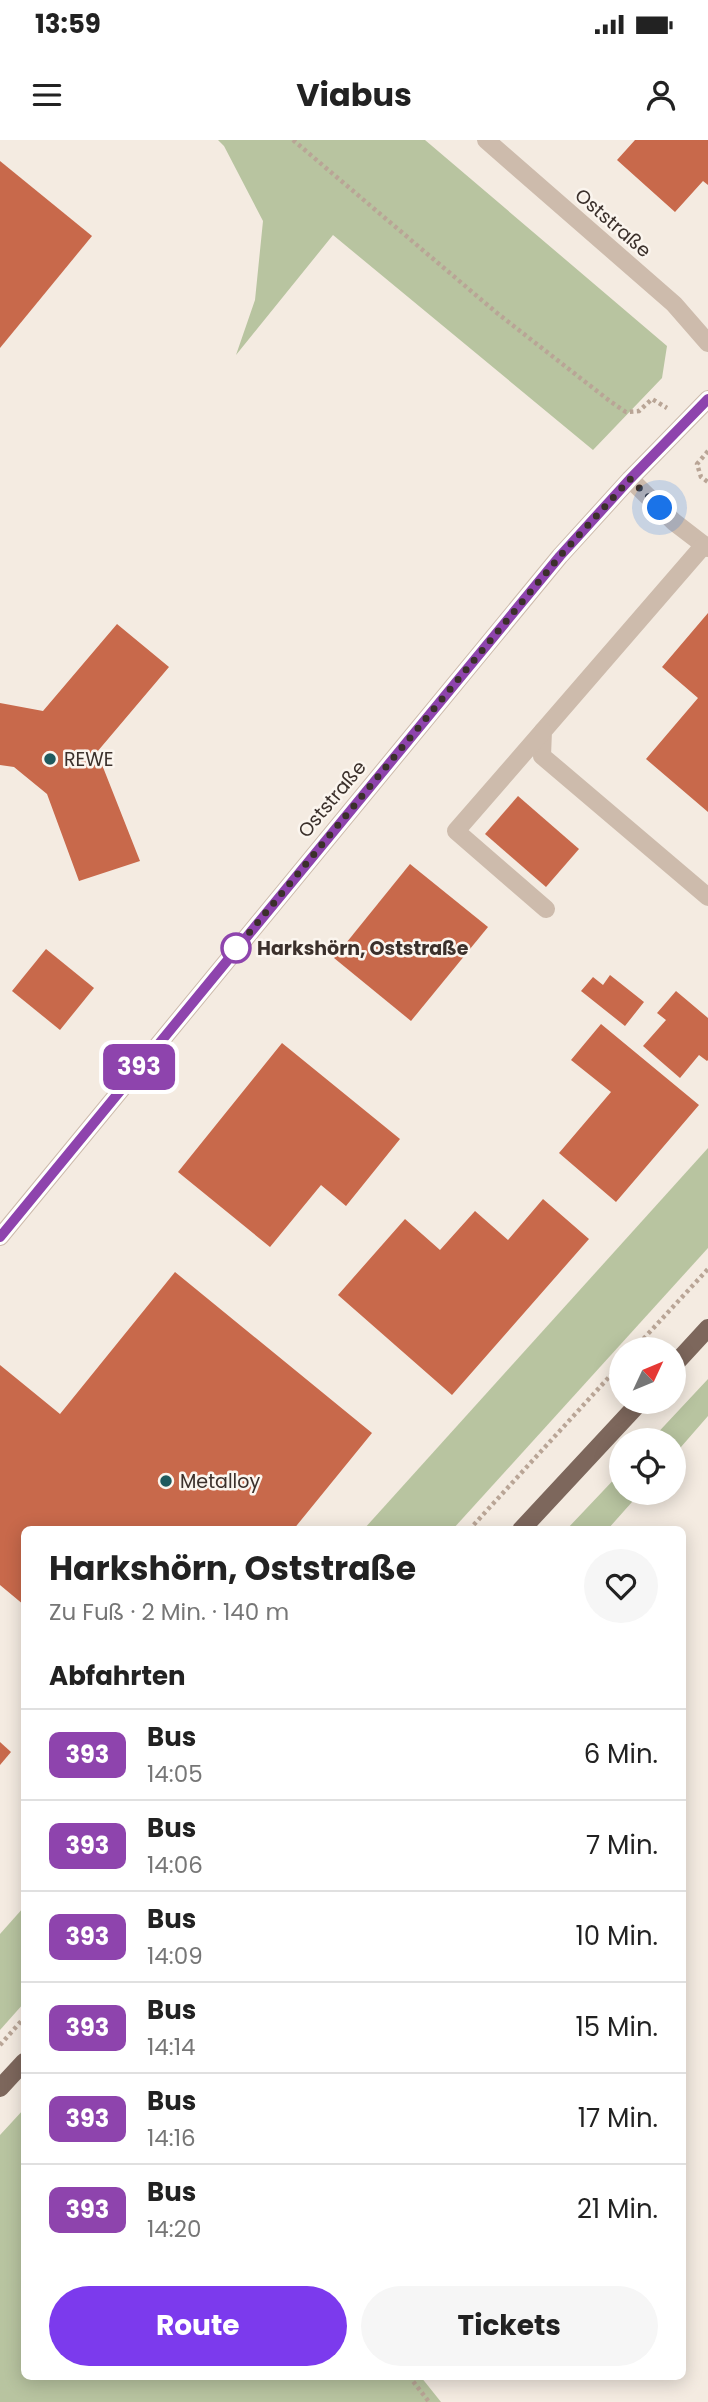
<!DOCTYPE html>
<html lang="de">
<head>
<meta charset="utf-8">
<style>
	:root { --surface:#fff; --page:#f6f6f6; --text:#222; --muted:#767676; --line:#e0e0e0; --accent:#7c3aed }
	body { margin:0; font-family:Poppins,sans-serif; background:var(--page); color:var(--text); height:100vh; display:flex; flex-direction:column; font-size:26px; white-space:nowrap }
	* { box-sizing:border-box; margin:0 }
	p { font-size:23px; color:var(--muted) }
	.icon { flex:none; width:38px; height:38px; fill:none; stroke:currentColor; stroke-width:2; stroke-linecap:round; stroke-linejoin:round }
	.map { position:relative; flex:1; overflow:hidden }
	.side { position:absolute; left:21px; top:1386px; width:665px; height:854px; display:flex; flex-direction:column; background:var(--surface); border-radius:10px; box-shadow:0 4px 18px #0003 }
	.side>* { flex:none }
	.badge { padding:0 14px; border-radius:10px; font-size:24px; line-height:46px }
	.needle { width:46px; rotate:46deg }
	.buttons { position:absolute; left:609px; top:1197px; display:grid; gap:14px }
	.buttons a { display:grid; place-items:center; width:77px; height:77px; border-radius:50%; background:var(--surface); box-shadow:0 4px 18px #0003; font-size:35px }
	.you { position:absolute; width:35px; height:35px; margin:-18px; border:5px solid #fff; border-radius:50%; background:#1a73e8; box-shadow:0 0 0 10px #1a73e833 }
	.map>.badge { position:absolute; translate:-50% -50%; box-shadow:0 0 0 4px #fff }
	h2 { padding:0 28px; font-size:26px; line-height:63px }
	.round { display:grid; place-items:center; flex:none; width:74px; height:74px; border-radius:37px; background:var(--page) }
	.headline { display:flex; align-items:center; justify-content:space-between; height:119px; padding:0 28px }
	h1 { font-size:33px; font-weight:700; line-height:52px }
	.primary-button { display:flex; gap:14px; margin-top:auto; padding:14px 28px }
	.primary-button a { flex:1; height:80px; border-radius:42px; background:var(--accent); color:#fff; font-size:28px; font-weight:700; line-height:80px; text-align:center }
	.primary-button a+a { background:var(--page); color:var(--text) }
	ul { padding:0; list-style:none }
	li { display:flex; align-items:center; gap:21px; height:91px; padding:0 28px; border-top:2px solid var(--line) }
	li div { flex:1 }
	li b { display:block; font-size:26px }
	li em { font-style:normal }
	li .badge { min-width:77px; font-weight:700; text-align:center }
	.status { display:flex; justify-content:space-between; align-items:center; height:49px; padding:0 35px; background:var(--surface); direction:ltr }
	.status svg { height:19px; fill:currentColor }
	header { display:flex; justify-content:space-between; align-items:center; height:91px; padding:0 28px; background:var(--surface); font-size:32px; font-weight:700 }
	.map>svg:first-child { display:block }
	.green { fill:#b8c4a0 }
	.building { fill:#c8694b }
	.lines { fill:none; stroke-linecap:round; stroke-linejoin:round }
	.path { stroke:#b9a596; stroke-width:4.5; stroke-dasharray:3.5 3.5; stroke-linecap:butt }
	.minor { stroke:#cdbbac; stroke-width:18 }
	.major { stroke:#7d675c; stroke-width:18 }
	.line-casing { stroke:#fff; stroke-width:16 }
	.line { stroke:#8e44ad; stroke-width:10 }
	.walk { stroke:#3b302b; stroke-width:7; stroke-dasharray:0 12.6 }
	.poi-dot { fill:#1f5a5e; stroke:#fbf5ee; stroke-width:2.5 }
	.stop-dot { fill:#fff; stroke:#8e44ad; stroke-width:3.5 }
	.labels { text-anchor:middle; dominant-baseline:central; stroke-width:5; stroke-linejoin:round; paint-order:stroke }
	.street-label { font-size:19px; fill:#3b302b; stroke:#fbf5ee }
	.poi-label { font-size:19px; fill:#3b302b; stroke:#fbf5ee; text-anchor:start }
	.stop-label { font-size:19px; font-weight:bold; fill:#3b302b; stroke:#fbf5ee; text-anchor:start }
</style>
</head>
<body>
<div class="status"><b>13:59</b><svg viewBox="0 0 49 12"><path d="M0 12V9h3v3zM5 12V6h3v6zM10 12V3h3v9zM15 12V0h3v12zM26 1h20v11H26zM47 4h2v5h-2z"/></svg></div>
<header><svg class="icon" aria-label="menu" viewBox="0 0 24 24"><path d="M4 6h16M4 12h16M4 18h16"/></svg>Viabus<svg class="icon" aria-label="person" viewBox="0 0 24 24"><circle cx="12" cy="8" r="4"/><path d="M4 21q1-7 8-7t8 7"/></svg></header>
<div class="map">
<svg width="708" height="2262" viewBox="0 0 708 2262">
	<rect width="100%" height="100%" fill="#f4ebe1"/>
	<g class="green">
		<polygon points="218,0 425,0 667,206 662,238 593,310 333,95 236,215 255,160 263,81 224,6"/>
		<polygon points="708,1008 708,1108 453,1389 364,1389"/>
		<polygon points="708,1239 708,1276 674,1315 674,1300 651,1300"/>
		<polygon points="621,1332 621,1353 640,1353 608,1389 567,1389"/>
		<polygon points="24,1767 24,1863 0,1890 0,1794"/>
		<polygon points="24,1969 24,2236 421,2237 441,2262 0,2262 0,1995"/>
	</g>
	<g class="building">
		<polygon points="635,0 708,0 708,45 703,41 675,72 617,20"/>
		<polygon points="0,21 92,96 0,208"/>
		<polygon points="708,473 708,672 646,619 698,558 662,527"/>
		<polygon points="117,484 169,527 97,612 140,721 79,741 47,654 14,627 0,625 0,563 43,571"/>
		<polygon points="518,656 579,709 546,747 485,694"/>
		<polygon points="410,724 488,787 411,881 334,818"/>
		<polygon points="46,809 94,848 60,890 12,851"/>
		<polygon points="610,835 644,862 625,886 581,851 593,837 603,845"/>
		<polygon points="676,851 708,878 708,920 707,921 699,915 680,938 643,906 666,880 657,873"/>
		<polygon points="601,884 699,965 616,1062 559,1013 611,952 571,920"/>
		<polygon points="282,903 400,999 346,1066 321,1045 270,1107 178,1032"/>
		<polygon points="543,1059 589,1099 452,1255 338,1155 405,1079 440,1110 475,1071 508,1100"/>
		<polygon points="175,1132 372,1293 293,1390 24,1390 24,1465 0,1445 0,1225 60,1274"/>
		<polygon points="0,1602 11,1612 0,1625"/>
	</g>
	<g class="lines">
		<g class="path">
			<polyline points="293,0 497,173 611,262 626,272 639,271 652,259 667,268"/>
			<polyline points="708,311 697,324 701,337 708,342"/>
			<polyline points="634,1209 708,1129"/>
			<polyline points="469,1390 621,1224"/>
			<polyline points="0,1905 24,1878"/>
			<polyline points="409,2236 429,2262"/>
		</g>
		<g class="minor">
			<polyline points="486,0 674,164 708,203"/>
			<polyline points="630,339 674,382 708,408"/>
			<polyline points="704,405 543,591 542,616 708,757"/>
			<polyline points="543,591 456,691 546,769"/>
			<polyline points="0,1097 560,416 630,339 708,259"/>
		</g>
		<g class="major">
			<polyline points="674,1225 708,1188"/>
			<polyline points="521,1390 640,1262"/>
			<polyline points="0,1948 24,1922"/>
		</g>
	</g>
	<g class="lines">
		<g class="line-casing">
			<polyline id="line" points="0,1097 560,416 630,339 708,259"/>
		</g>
		<use href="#line" class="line"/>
		<polyline class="walk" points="236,808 235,810 560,416 630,339 660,368"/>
	</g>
	<g class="poi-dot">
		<circle cx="50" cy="619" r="7"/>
		<circle cx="166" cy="1341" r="7"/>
	</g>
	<circle class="stop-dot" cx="236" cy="808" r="14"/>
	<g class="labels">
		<g class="street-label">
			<text transform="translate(613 83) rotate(41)">Oststraße</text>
			<text transform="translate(332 659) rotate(-50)">Oststraße</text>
		</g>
		<g class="poi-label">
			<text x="64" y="619">REWE</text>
			<text x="180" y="1341">Metalloy</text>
		</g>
		<g class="stop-label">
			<text x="257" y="808">Harkshörn, Oststraße</text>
		</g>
	</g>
</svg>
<div class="buttons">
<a><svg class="needle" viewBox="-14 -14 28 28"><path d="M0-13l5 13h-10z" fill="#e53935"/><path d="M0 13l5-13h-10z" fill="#767676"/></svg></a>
<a><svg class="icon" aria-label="locate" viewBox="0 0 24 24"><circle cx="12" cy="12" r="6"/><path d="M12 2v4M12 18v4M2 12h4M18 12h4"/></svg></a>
</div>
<div class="you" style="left:660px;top:368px"></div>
<b class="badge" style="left:139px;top:927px;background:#8e44ad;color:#fff">393</b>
<section class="side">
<div class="headline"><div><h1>Harkshörn, Oststraße</h1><p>Zu Fuß · 2 Min. · 140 m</p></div><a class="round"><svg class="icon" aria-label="heart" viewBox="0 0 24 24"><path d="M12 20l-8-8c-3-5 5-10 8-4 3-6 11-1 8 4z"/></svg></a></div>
<h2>Abfahrten</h2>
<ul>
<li><span class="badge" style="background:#8e44ad;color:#fff">393</span><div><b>Bus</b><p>14:05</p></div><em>6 Min.</em></li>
<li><span class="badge" style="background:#8e44ad;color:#fff">393</span><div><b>Bus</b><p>14:06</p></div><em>7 Min.</em></li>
<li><span class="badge" style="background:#8e44ad;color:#fff">393</span><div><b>Bus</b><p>14:09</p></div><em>10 Min.</em></li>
<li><span class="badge" style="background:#8e44ad;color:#fff">393</span><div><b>Bus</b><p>14:14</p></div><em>15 Min.</em></li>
<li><span class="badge" style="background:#8e44ad;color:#fff">393</span><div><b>Bus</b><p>14:16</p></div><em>17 Min.</em></li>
<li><span class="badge" style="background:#8e44ad;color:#fff">393</span><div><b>Bus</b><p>14:20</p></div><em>21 Min.</em></li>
</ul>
<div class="primary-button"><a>Route</a><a>Tickets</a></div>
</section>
</div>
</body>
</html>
